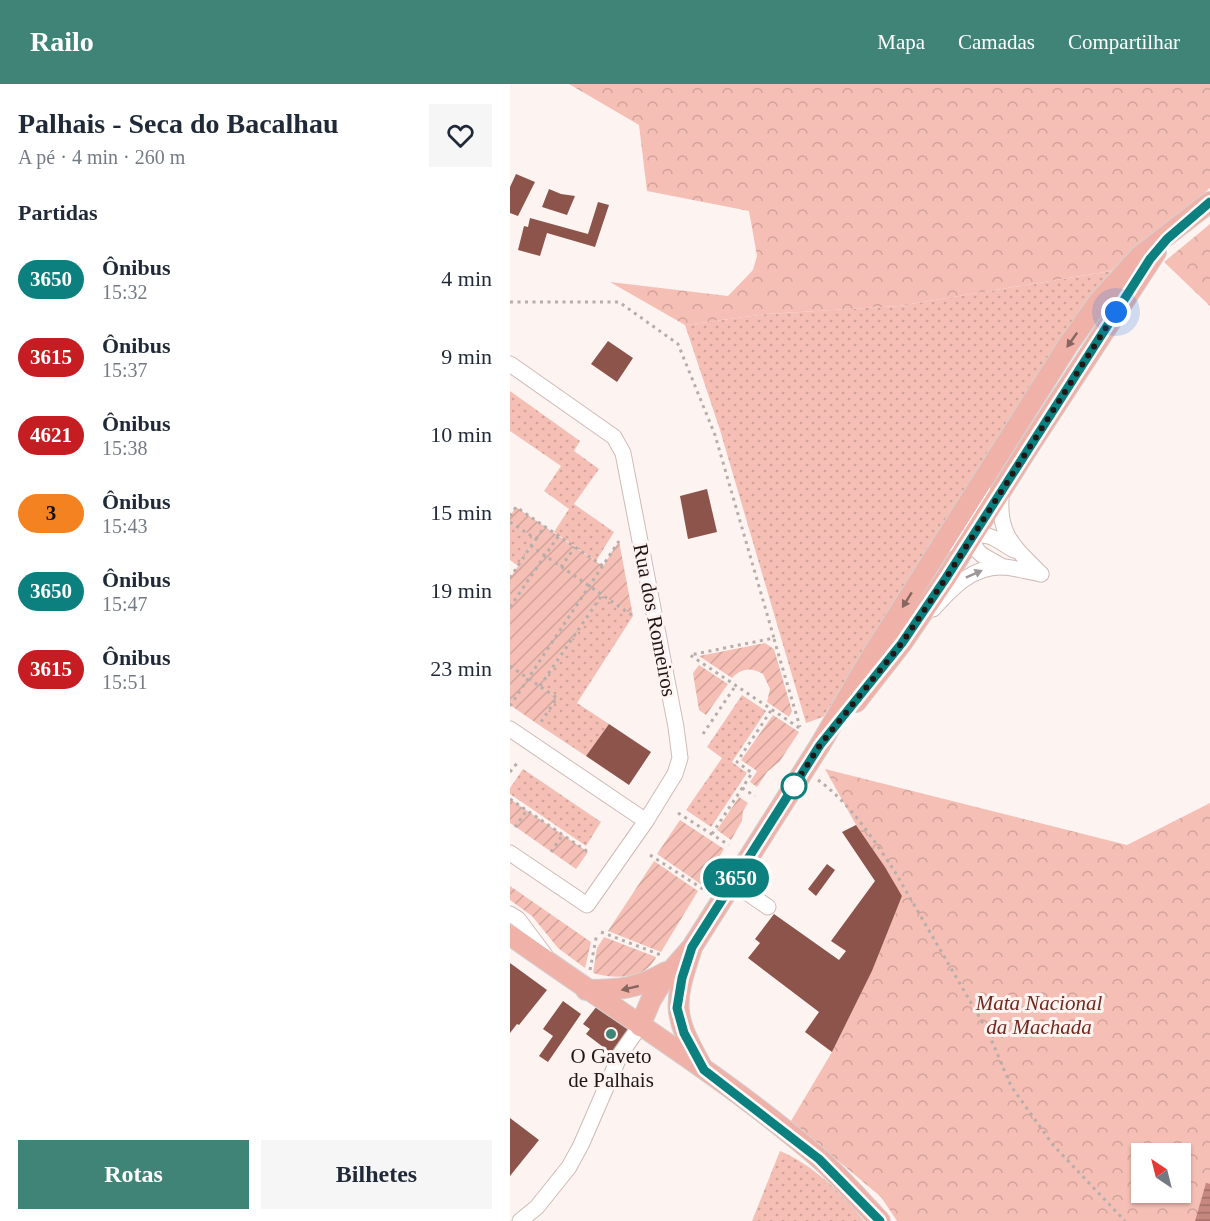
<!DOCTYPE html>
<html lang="pt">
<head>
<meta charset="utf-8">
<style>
	:root { --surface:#fff; --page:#f6f6f7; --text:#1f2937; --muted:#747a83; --accent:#408478 }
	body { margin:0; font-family:"Times New Roman",serif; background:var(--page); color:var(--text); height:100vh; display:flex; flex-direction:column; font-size:22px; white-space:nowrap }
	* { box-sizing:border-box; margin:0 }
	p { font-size:20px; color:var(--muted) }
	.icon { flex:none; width:33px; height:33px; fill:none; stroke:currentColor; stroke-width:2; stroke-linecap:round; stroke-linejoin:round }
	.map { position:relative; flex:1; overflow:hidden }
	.sheet { display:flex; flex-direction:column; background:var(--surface); width:510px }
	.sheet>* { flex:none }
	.badge { padding:0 12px; border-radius:20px; font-size:21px; line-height:39px }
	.needle { width:39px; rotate:325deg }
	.fabs { position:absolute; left:621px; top:1059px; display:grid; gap:12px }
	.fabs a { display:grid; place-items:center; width:60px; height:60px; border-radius:0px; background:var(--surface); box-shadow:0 2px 4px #0004; font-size:30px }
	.you { position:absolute; width:30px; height:30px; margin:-15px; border:4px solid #fff; border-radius:50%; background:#1a73e8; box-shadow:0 0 0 9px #1a73e833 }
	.map>.badge { position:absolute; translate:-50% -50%; box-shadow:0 0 0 3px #fff }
	h2 { padding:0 18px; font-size:22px; line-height:54px }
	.round { display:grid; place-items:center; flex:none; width:63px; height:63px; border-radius:0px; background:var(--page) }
	.summary { display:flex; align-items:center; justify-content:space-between; height:102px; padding:0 18px }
	h1 { font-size:28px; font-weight:600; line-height:45px }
	.button { display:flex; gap:12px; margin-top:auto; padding:12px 18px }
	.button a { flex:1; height:69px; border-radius:0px; background:var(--accent); color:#fff; font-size:24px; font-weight:600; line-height:69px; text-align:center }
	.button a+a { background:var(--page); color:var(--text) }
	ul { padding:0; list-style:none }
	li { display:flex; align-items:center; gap:18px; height:78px; padding:0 18px }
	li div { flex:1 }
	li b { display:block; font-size:22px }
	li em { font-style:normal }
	li .badge { min-width:66px; font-weight:700; text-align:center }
	header { display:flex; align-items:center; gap:36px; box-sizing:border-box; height:84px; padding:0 30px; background:var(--accent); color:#fff }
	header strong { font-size:28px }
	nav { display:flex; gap:33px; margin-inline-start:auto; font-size:21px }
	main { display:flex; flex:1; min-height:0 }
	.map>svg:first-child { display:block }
	.grass { fill:url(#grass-dots) }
	.forest { fill:url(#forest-crowns); fill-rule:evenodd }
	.garden { fill:url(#garden-furrows) }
	.water { fill:url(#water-rules) }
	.building { fill:#8c544a }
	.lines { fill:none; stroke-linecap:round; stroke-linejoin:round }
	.minor-casing { stroke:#d0b9b5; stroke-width:17 }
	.major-casing { stroke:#d2d1d1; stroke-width:22 }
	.path { stroke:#b7aeac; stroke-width:3; stroke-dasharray:3 4.5; stroke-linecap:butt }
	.minor { stroke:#fff; stroke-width:15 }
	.major { stroke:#f0b2a8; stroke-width:20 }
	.oneway { fill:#886560 }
	.oneway2 { fill:#9b9797 }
	.line-casing { stroke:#fff; stroke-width:14 }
	.line { stroke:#0c807e; stroke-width:9 }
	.walk { stroke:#201817; stroke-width:6; stroke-dasharray:0 10.8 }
	.stop-dot { fill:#fff; stroke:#0c807e; stroke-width:3 }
	.poi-dot { fill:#408478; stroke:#fdf4f2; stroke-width:2 }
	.labels { text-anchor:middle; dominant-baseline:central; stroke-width:6; stroke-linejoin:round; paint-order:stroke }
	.street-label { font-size:21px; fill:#201817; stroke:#fdf4f2 }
	.park-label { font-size:21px; font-style:italic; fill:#72281d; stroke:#fdf4f2 }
	.poi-label { font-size:21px; fill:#201817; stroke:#fdf4f2 }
</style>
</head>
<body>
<header>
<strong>Railo</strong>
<nav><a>Mapa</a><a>Camadas</a><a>Compartilhar</a></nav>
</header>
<main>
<section class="sheet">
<div class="summary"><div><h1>Palhais - Seca do Bacalhau</h1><p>A pé · 4 min · 260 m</p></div><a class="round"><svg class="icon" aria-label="heart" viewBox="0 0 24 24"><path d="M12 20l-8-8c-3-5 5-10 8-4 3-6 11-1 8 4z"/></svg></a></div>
<h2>Partidas</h2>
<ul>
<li><span class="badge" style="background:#0c807e;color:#fff">3650</span><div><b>Ônibus</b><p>15:32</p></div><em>4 min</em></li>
<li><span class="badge" style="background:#c61d23;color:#fff">3615</span><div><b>Ônibus</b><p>15:37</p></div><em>9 min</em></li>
<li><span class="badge" style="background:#c61d23;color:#fff">4621</span><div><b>Ônibus</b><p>15:38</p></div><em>10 min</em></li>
<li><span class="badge" style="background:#f58220;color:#111">3</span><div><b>Ônibus</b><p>15:43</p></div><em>15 min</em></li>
<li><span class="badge" style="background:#0c807e;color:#fff">3650</span><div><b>Ônibus</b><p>15:47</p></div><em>19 min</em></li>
<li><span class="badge" style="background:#c61d23;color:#fff">3615</span><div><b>Ônibus</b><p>15:51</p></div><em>23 min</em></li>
</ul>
<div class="button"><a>Rotas</a><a>Bilhetes</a></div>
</section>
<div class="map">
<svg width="700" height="1137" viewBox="0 0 700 1137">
	<defs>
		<pattern id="grass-dots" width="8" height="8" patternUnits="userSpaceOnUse" patternTransform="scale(1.5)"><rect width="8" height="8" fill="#f5bfb5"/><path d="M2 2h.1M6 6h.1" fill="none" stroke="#d2a39b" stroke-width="1.8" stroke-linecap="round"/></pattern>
		<pattern id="forest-crowns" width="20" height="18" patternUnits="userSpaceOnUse" patternTransform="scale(1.5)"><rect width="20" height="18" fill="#f5bfb5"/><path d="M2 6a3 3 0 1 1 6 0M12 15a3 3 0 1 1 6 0" fill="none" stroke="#d2a39b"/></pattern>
		<pattern id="garden-furrows" width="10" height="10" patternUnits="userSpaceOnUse" patternTransform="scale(1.5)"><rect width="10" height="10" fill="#f5bfb5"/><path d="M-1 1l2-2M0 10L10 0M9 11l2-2" fill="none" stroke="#d2a39b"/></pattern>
		<pattern id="water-rules" width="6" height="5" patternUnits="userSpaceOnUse" patternTransform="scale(1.5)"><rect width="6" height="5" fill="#c6887e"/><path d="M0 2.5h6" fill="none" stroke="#a06e66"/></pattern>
	</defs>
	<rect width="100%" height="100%" fill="#fdf4f2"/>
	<g class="grass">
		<polygon points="601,187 313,633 296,639 210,346 175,241 256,230 389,222"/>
		<polygon points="0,307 70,357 64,367 89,385 64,420 104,448 86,477 44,448 59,425 34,407 51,382 0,347"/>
		<polygon points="0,438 26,455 8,482 0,476"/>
		<polygon points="92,511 123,532 67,619 99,640 76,672 29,641 47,614 30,602"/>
		<polygon points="232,611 256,627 222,678 237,689 201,743 176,726 212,674 197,663"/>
		<polygon points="13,685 91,738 76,762 0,710 0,704"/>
		<path d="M 270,1067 C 302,1080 333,1110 354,1137 L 242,1137 Z"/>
	</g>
	<g class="forest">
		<polygon points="59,0 700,0 700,104 601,187 389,222 256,230 175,241 100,198 218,212 243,186 247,172 239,127 137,107 129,41"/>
		<polygon points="700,140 700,222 654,178"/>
		<path d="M 315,685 L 617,761 L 700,719 L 700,1137 L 387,1137 L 371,1113 L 281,1037 L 322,968 L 362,887 L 392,812 L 375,783 L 346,741 ZM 632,1070 L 670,1070 L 670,1108 L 632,1108 Z"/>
	</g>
	<g class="garden">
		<polygon points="6,423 93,482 109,457 123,532 92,511 30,602 47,614 29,641 0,621 0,494 26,455 0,438 0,432"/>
		<path d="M 255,559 L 264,565 L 282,627 L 279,633 L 257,618 L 260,605 L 253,590 C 241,583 232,584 222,594 L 189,572 Z"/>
		<polygon points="189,581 218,600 196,631 189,626 183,589"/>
		<polygon points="263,631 289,648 270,677 257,688 247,703 240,698 247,687 231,676"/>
		<polygon points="229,713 238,719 233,727 232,737 221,756 207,746"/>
		<polygon points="0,715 78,768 66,785 0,739"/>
		<polygon points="170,736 214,765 192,801 147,770"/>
		<polygon points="144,777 188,807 151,868 98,847"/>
		<polygon points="0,802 81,858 75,884 48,864 22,832 0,816"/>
		<path d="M 94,853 L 146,873 C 136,896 104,895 83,889 L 87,864 Z"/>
	</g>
	<polygon class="water" points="696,1099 700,1100 700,1137 685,1137"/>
	<g class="building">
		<polygon points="6,90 25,98 8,132 0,129 0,103"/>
		<polygon points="39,105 51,110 65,112 57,131 32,123"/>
		<polygon points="88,118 99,121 85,163 37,149 30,172 8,166 14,142 18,143 20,134 78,150"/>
		<polygon points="98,257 123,274 107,298 81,280"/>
		<polygon points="197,405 207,448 178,455 170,412"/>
		<polygon points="99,640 141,668 119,701 76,672"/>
		<polygon points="346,741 375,783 392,812 362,887 322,968 295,948 309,928 238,874 250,859 245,855 264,830 329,876 336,867 321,857 365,797 332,748"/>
		<polygon points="317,780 325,786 306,812 298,805"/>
		<polygon points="0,879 37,906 9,941 7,940 0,949"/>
		<polygon points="53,917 71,930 38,978 29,972 43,952 33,945"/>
		<polygon points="87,922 119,945 101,969 76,950 80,945 73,940"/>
		<polygon points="0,1034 29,1056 0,1092"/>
	</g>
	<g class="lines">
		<g class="minor-casing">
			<g id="minor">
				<polyline points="0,280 104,353 113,369 166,643 170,674 165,690 136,737 77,821 0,769"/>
				<path d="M 492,405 C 486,449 502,461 531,490"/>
				<path d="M 473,407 C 466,426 452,455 472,471 C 479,475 486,479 493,483"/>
				<path d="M 430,465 C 442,456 463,448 478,452 C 487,454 496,462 504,466"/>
				<path d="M 423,525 C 442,504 463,481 494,483 C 506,484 519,488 531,490"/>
				<polyline points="0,645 136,737"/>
				<polyline points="223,799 258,823"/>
				<polyline points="0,830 8,835 35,871"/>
				<polyline points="10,1137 27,1123 59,1083 71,1061 111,969 130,942"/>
			</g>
		</g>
		<g class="major-casing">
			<g id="major">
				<polyline points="346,618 392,559 436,494 520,361 646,168"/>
				<path d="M 0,851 C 103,925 214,992 310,1075 C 331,1094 350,1116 370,1137"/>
				<path d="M 181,867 C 163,921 163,931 191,981"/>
				<path d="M 76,906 C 109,906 127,905 156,888"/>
				<polyline points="130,942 141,916 153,896 182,863 310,661 361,573 558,261 589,217 630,172 700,118"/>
			</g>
		</g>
		<g class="path">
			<polyline points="0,218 109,218 168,260 205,351 264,554 180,571 291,645"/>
			<polyline points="0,432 6,423 93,482"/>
			<polyline points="0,438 26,455 21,462"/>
			<polyline points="26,455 35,442"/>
			<polyline points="51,483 65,463"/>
			<polyline points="0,494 21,462 123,532"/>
			<polyline points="0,523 49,451"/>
			<polyline points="264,555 290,643"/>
			<polyline points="0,582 47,614 29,641"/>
			<polyline points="30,602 92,511"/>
			<polyline points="0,622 109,457"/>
			<polyline points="193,650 226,601"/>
			<polyline points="0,688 8,678"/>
			<path d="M 308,696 C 338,717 365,757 385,788 L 478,948 L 501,1002 L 543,1061 L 615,1137"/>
			<polyline points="232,704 245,712"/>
			<polyline points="0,715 78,768"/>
			<polyline points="168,729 219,761"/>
			<polyline points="5,743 17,726"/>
			<polyline points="202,750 242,689 227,678 262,625"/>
			<polyline points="41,768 53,750"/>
			<polyline points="140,771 193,805"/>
			<polyline points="91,848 151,871"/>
			<polyline points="80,886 87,849"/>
		</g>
		<use href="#minor" class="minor"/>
		<use href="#major" class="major"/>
	</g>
	<defs><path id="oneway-solid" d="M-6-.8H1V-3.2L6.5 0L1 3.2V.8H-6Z" transform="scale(1.5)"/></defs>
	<g class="oneway">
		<use href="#oneway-solid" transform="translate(562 256) rotate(125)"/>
		<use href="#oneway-solid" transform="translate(397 516) rotate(122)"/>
		<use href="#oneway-solid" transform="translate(120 904) rotate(167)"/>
	</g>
	<use class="oneway2" href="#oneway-solid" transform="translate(464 490) rotate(-24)"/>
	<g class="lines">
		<g class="line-casing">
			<polyline id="line" points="370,1137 309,1075 194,986 174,949 167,924 172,894 182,863 310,661 392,559 436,494 640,175 657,155 700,118"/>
		</g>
		<use href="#line" class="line"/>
		<polyline class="walk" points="284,702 282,705 310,661 392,559 436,494 606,228"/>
	</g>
	<circle class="stop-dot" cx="284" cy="702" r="12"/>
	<circle class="poi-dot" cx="101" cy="950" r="6"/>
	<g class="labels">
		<g class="street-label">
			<text transform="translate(145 536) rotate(79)">Rua dos Romeiros</text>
		</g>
		<g class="park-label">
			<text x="529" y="919">Mata Nacional<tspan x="529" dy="24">da Machada</tspan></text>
		</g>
		<g class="poi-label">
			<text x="101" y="972">O Gaveto<tspan x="101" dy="24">de Palhais</tspan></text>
		</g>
	</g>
</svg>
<div class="fabs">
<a><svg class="needle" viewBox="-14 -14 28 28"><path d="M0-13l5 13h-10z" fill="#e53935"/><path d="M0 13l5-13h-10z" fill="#747a83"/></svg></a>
</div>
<div class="you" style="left:606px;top:228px"></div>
<b class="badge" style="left:226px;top:794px;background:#0c807e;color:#fff">3650</b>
</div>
</main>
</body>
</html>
